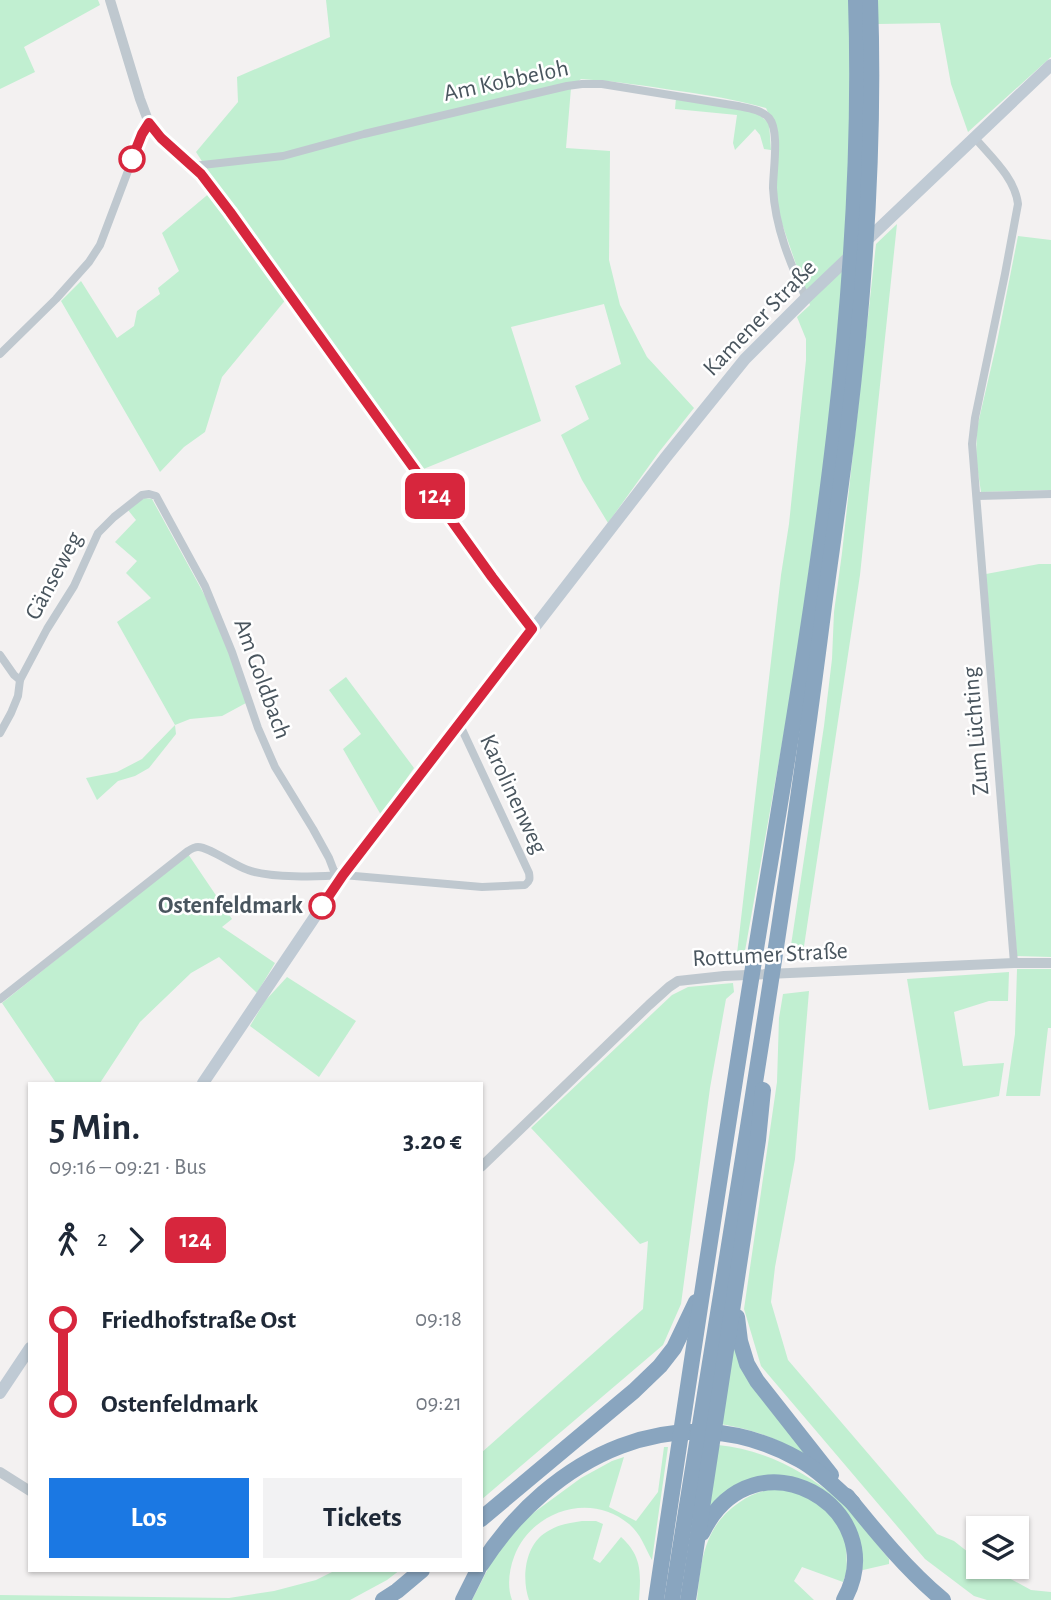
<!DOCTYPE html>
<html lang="de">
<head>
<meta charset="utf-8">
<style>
	:root { --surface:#fff; --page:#f2f2f3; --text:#1f2937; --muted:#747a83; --accent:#1b78e3 }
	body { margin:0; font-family:"Alegreya Sans",sans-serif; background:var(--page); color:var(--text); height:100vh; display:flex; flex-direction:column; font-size:26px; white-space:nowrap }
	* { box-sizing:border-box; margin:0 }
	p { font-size:23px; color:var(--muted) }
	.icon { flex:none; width:38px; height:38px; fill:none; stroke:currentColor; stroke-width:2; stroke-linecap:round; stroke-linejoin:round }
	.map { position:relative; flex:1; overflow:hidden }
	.details { position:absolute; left:28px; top:1082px; width:455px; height:490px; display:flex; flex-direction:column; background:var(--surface); border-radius:0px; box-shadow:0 2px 5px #0004 }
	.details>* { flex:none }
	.badge { padding:0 14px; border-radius:10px; font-size:24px; line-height:46px }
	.buttons { position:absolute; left:966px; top:1516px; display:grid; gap:14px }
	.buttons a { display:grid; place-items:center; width:63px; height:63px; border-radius:0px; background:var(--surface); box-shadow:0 2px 5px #0004; font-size:35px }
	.map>.badge { position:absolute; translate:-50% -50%; box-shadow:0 0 0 4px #fff }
	.legs { display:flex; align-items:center; gap:10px; height:77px; padding:0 21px; font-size:23px }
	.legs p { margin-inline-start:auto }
	.summary { display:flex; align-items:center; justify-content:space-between; height:119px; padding:0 21px }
	h1 { font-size:38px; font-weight:600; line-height:52px }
	.primary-button { display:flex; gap:14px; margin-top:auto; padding:14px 21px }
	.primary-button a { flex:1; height:80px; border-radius:0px; background:var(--accent); color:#fff; font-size:28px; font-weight:600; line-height:80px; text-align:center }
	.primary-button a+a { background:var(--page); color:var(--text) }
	ul { padding:0 21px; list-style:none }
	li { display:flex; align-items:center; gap:24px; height:84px; font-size:26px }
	li i { display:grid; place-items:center; width:10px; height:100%; margin:0 9px; background:currentColor }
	li i::after { content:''; width:18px; height:18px; margin:-9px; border:5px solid; border-radius:50%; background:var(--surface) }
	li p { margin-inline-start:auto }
	li:first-child i { background:linear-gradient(#0000 50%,currentColor 0) }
	li:last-child i { background:linear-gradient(currentColor 50%,#0000 0) }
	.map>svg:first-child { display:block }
	.green { fill:#c1efd1 }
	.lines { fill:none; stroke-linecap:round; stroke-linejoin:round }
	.minor { stroke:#bfc8cf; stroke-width:8 }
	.tertiary { stroke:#bfc8cf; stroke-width:10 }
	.secondary { stroke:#bfcad4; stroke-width:12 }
	.motorway { stroke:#89a5bf; stroke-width:16 }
	.line-1-casing { stroke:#fff; stroke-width:16 }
	.line-1 { stroke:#d7263d; stroke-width:10 }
	.stop-1-dot { fill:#fff; stroke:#d7263d; stroke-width:3.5 }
	.labels { text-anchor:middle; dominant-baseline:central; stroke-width:5; stroke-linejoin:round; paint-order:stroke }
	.street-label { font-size:24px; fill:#49555e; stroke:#fff }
	.stop-label { font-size:24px; font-weight:bold; fill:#49555e; stroke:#fff; text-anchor:end }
</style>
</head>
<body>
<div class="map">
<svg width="1051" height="1600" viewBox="0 0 1051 1600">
	<rect width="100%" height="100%" fill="#f3f1f1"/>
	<g class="green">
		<polygon points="0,0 98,0 100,5 24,47 35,72 0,89"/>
		<path d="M 326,0 L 849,0 L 852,81 L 847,250 L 824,467 L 792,688 L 743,962 L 736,962 L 781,575 L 789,524 L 806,360 L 806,339 L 797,317 L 810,305 L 779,215 L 776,185 L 777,131 L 766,108 C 737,100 709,95 679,91 C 647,86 614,81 581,79 L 571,88 L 566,148 L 610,151 L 609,260 L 620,305 L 647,357 L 694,408 L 659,452 L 608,523 L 582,480 L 561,435 L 589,419 L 575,386 L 621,364 L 604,304 L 511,327 L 541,421 L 421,470 L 292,292 L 222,377 L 205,432 L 184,447 L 160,472 L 61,301 L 81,281 L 117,338 L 134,326 L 137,311 L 160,294 L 158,288 L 179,271 L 162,233 L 218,186 L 196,152 L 238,102 L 237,77 L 330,37 Z"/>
		<polygon points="877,0 1051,0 1051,57 968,132 951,84 940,23 878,24"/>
		<polygon points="676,98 747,111 758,114 769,123 771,150 764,149 760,135 755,129 735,150 733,143 737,115 675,109"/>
		<polygon points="897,224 860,575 803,953 790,952 824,726 832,659 834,612 842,553 876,244"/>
		<polygon points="1018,236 1051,240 1051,490 981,492 976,459 977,428 997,342"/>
		<polygon points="144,498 152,499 210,605 231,654 246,703 222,716 190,719 175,725 176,734 149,768 135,776 118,781 97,800 86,778 117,772 142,759 175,725 117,622 151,598 126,573 137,561 115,542 136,520 128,510"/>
		<polygon points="1039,564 1051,564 1051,957 1017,956 986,574"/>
		<polygon points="346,677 414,768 381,815 343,749 361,734 329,690"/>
		<polygon points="188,854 232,919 222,927 275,963 257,993 219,957 191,973 140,1022 100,1083 56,1083 2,1003"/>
		<polygon points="1017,969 1051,969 1051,1028 1048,1028 1040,1096 1006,1096 1015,1034"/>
		<polygon points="1009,972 1008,1001 989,1001 954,1012 963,1066 1004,1063 999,1096 929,1110 907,979"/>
		<polygon points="287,977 356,1021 319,1077 250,1026 265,1001"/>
		<polygon points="733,983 734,992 726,999 710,1088 681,1304 663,1345 481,1500 481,1453 643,1309 648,1241 640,1244 531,1128 672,995 688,987"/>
		<polygon points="809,991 795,1159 775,1267 771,1302 788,1360 937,1534 954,1541 978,1560 978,1566 987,1566 1031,1590 1051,1592 1051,1600 987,1600 974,1596 925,1559 761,1366 744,1309 777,1082 779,1018 783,994"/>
		<path d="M 732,1334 L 810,1458 C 778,1439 757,1430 720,1424 Z"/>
		<path d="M 718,1445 C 763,1449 807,1472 840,1501 C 858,1518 873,1540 889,1559 L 889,1564 L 863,1570 L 860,1568 L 817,1488 L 792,1478 L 708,1511 Z"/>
		<path d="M 664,1447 L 668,1447 L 652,1560 C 645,1548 641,1534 629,1524 C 590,1491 531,1511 514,1557 C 509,1570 507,1587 512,1600 L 472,1600 L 493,1559 L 525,1519 L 581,1478 L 612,1461 L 624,1457 L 609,1507 L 636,1521 L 658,1492 Z"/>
		<path d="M 777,1489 L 804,1494 L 833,1515 L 846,1543 L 847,1571 L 843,1582 L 802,1567 L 794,1581 L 814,1600 L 697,1600 C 701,1560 704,1526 740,1502 C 751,1494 763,1490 777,1489 Z"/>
		<path d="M 582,1521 L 596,1521 L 603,1524 L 593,1559 L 600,1563 L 621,1537 C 642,1556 641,1573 639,1600 L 529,1600 C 521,1577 525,1542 550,1530 C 560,1524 571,1523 582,1521 Z"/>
		<polygon points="336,1570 400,1570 387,1580 350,1600 0,1600 0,1595 229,1598 274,1591 316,1580"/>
	</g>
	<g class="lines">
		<g class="minor">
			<path d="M 975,138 C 991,157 1015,178 1018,204 L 1005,274 L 975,418 L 972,444 L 1014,963"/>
			<path d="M 193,166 L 283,156 L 364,134 L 567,86 L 582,84 L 602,84 L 738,106 C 748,108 762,110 769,118 C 780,131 773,170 773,188 C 775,227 790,263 806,298"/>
			<polyline points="0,354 56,299 89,262 100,245 142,134 149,123"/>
			<polyline points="977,496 1051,494"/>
			<polyline points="0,655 14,675 20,680"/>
			<polyline points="0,733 11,713 18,696 20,680 47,629 74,586 98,533 114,517 142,495 149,494 156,496 205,586 232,652 258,728 275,767 313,829 329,858 334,871 341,875"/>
			<path d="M 0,999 L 188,851 C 191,849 194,847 198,847 C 209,847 235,866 248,870 C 270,878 319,877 343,875 L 482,887 L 525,885 C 530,881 530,879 529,873 L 459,723"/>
		</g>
		<g class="tertiary">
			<polyline points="110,0 140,99 149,123 161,138 201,174 230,212 493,577 532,629"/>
			<polyline points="481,1167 649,1005 669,987 678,981 724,976 1014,963 1051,963"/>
			<polyline points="0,1472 30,1491"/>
		</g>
		<g class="secondary">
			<polyline points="203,1083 343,875 666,457 745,359 806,298 1051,65"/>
			<polyline points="0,1393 30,1348"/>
		</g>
		<g class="motorway">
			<polyline points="737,1317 740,1341 747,1364 757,1381 831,1475"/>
			<path d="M 847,1496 C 877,1533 906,1569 943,1600"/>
			<polyline points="481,1519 634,1391 660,1366 674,1348 696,1302"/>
			<path d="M 702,1533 C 754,1426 895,1508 844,1600"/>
			<path d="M 481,1565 C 550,1457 678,1391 800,1460 C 820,1471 836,1488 853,1503"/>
			<polyline points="383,1600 397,1591 422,1570"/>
			<polyline points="463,1600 478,1570"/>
			<path d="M 656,1600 C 691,1365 726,1129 765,894 C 814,599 866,300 856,0"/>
			<path d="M 672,1600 C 724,1269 782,938 824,606 C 832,547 841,488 848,429 C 865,289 875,141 870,0"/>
			<polyline points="688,1600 758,1140 763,1090"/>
		</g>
	</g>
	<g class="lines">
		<g class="line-1-casing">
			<polyline id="line-1" points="132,159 142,134 149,123 161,138 201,174 230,212 492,577 532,629 343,875 322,906"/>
		</g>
		<use href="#line-1" class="line-1"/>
	</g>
	<g class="stop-1-dot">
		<circle cx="132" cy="159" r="12"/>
		<circle cx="322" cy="906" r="12"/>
	</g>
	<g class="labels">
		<g class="street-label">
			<text transform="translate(506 81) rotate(-12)">Am Kobbeloh</text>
			<text transform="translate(760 318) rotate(-46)">Kamener Straße</text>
			<text transform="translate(54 576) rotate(-62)">Gänseweg</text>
			<text transform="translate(262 679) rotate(70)">Am Goldbach</text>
			<text transform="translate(976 731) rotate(-95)">Zum Lüchting</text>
			<text transform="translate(513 794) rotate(65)">Karolinenweg</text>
			<text transform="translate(770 955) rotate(-3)">Rottumer Straße</text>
		</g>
		<g class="stop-label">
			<text x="303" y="906">Ostenfeldmark</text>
		</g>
	</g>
</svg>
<div class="buttons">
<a><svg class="icon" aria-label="layers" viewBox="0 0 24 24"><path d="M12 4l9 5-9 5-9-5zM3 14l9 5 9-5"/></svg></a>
</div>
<b class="badge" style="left:435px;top:496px;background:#d7263d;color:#fff">124</b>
<section class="details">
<div class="summary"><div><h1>5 Min.</h1><p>09:16 – 09:21 · Bus</p></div><b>3.20 €</b></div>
<div class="legs"><svg class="icon" aria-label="walk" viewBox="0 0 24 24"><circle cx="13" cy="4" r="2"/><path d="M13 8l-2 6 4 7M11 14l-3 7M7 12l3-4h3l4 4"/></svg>2<svg class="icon" aria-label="forward" viewBox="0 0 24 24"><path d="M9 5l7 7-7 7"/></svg><b class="badge" style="background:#d7263d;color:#fff">124</b></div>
<ul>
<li><i style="color:#d7263d"></i><b>Friedhofstraße Ost</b><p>09:18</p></li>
<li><i style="color:#d7263d"></i><b>Ostenfeldmark</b><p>09:21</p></li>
</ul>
<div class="primary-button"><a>Los</a><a>Tickets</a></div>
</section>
</div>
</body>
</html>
